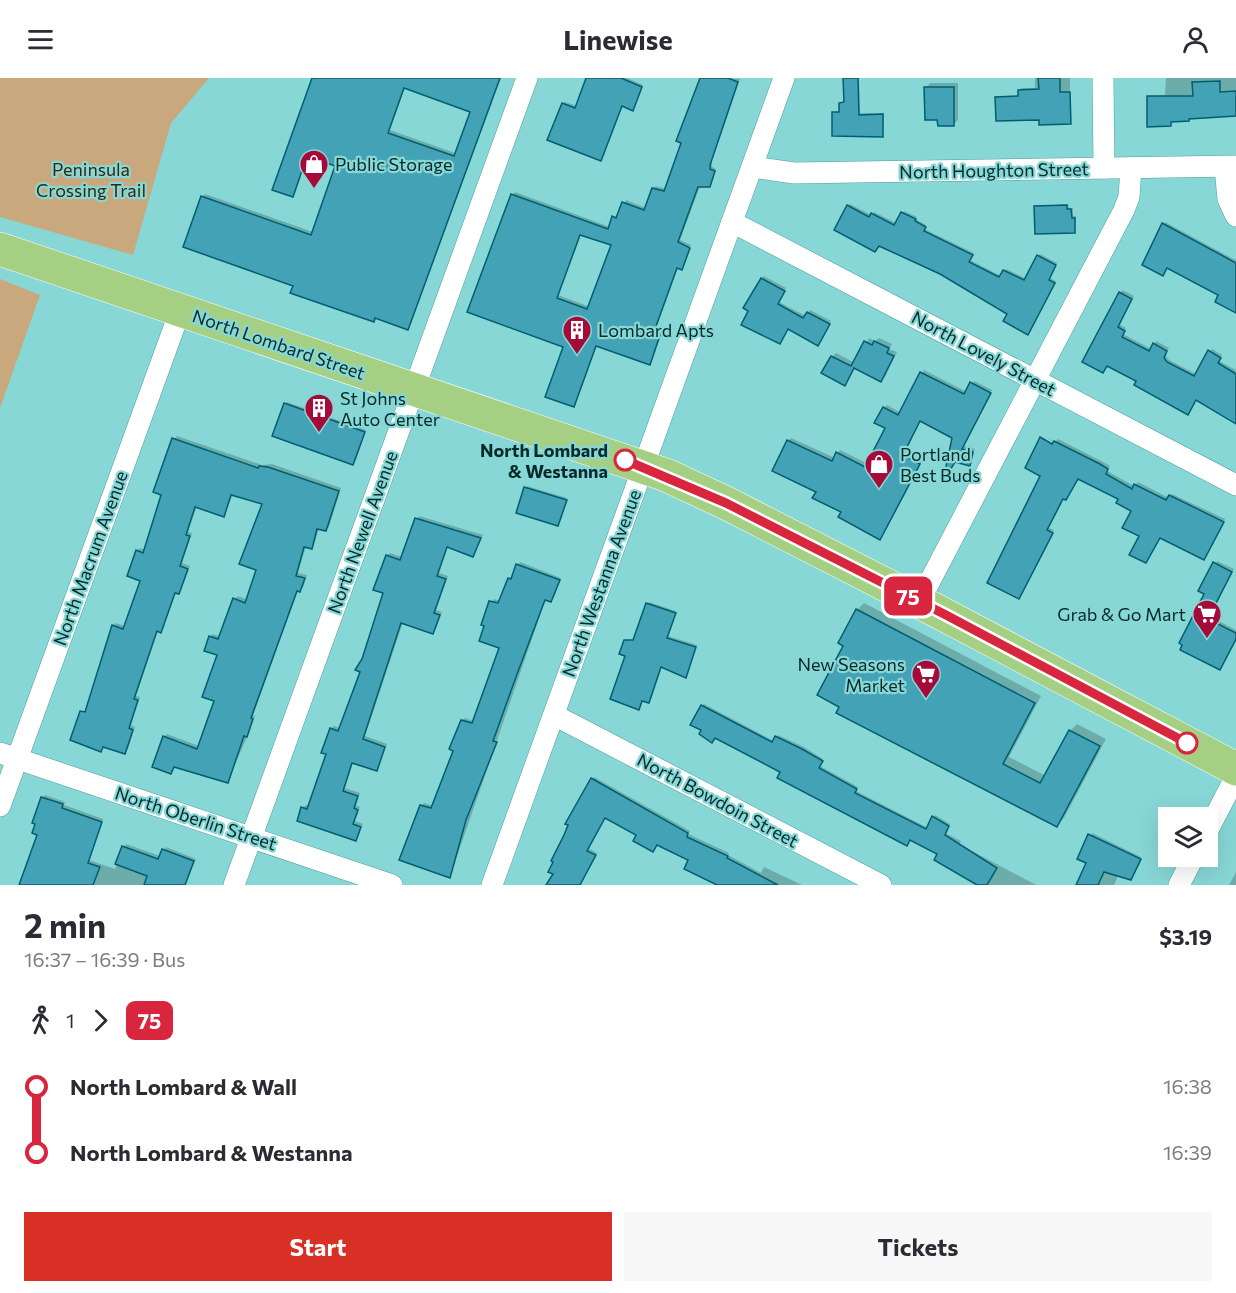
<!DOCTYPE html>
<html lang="en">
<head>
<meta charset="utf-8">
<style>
	:root { --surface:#fff; --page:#f7f7f7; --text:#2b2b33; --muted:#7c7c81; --accent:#d93025 }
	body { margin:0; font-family:Commissioner,sans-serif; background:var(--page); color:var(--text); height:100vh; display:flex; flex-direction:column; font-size:22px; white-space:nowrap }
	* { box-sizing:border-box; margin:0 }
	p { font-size:20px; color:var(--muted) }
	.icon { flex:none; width:33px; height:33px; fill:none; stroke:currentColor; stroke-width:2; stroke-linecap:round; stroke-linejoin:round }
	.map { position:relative; height:807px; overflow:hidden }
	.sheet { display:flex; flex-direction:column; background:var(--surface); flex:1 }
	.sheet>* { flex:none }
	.badge { padding:0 12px; border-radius:9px; font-size:21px; line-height:39px }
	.tools { position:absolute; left:1158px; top:729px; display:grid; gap:12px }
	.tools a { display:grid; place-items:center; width:60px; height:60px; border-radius:0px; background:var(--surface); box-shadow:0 6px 24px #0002; font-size:30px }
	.map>.badge { position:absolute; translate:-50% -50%; box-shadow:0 0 0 3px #fff }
	.legs { display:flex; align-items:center; gap:9px; height:66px; padding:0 24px; font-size:20px }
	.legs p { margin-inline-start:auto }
	.head { display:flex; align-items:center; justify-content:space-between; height:102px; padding:0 24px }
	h1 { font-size:33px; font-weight:700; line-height:45px }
	.primary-button { display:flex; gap:12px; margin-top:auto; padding:12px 24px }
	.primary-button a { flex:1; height:69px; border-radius:0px; background:var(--accent); color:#fff; font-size:24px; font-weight:700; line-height:69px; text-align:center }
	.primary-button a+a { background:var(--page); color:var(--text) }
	ul { padding:0 24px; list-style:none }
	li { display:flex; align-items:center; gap:21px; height:66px; font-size:22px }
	li i { display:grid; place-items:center; width:9px; height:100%; margin:0 8px; background:currentColor }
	li i::after { content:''; width:15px; height:15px; margin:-8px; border:4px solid; border-radius:50%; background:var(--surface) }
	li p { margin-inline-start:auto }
	li:first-child i { background:linear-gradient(#0000 50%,currentColor 0) }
	li:last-child i { background:linear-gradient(currentColor 50%,#0000 0) }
	header { display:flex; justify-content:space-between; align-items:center; height:78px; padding:0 24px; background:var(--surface); font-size:27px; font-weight:700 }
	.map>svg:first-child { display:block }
	.green { fill:#c9a87d }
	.shadow { fill:#0003; fill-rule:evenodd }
	.building { fill:#44a2b6; stroke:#005f6f; stroke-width:1.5; fill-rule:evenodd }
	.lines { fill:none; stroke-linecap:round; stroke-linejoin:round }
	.street-casing { stroke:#4d9e9d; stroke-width:22 }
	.primary-casing { stroke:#fff; stroke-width:34 }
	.street { stroke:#fff; stroke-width:21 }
	.primary { stroke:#a5d083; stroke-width:33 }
	.line-1-casing { stroke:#fff; stroke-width:14 }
	.line-1 { stroke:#d7263d; stroke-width:9 }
	.stop-1-dot { fill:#fff; stroke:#d7263d; stroke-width:3 }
	.labels { text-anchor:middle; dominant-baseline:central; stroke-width:4.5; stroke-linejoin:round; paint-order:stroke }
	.poi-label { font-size:18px; fill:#062a29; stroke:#87d7d6; text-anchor:start }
	.park-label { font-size:18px; fill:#39270b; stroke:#87d7d6 }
	.street-label { font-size:18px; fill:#062a29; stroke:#87d7d6 }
	.stop-label { font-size:18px; font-weight:bold; fill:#062a29; stroke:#87d7d6; text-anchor:end }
</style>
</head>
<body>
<header><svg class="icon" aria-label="menu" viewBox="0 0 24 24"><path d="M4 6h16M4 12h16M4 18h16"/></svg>Linewise<svg class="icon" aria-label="person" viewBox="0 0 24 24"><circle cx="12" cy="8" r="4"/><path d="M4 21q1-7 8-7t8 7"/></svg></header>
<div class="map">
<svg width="1236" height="807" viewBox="0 0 1236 807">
	<rect width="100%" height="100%" fill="#87d7d6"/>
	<g class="green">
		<polygon points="0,0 209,0 171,45 133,177 0,139"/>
		<polygon points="0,201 40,217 0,330"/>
	</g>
	<g class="shadow">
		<path d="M 314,0 L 501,0 L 408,250 L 376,239 L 373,242 L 295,207 L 203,119 L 205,116 L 313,154 L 337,87 L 308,77 L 292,117 ZM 405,9 L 472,33 L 455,75 L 390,52 Z"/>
		<polygon points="587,0 627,0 643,7 634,29 623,27 600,82 549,62 563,25 565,24 577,28"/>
		<path d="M 702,0 L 740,1 L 712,83 L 712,89 L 716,91 L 712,105 L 700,108 L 680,162 L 691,167 L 684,188 L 678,189 L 655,252 L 662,254 L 652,283 L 649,285 L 597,267 L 574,328 L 565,269 L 513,117 L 515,114 L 610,149 L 613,139 L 619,138 L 626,122 L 646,130 L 655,108 L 667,111 ZM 581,156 L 613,166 L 590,229 L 558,217 Z"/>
		<polygon points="844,0 859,0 860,35 884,35 883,57 834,35 841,33 841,25 845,23"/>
		<polygon points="1035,0 1070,0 1070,44 1040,40 997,19 1019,17 1021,10 1035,10"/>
		<polygon points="1166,0 1236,0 1236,37 1173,42 1170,47 1148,19 1165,17"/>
		<polygon points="930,5 958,5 958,42 954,46 926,10"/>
		<polygon points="850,126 871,137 874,134 896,145 904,133 917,139 915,141 926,147 924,151 974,175 970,182 1001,198 1006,191 1027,201 1040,176 1057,185 1049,200 1056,203 1030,253 1028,255 1009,236 848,128"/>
		<polygon points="1068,126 1069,130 1073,130 1073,138 1076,138 1075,154 1035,129"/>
		<polygon points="1165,144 1235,182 1236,180 1236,233 1220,217 1167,189"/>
		<polygon points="764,198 786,210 779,224 806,238 810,232 831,243 820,264 788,250 762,201"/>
		<polygon points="1122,212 1134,218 1119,246 1126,250 1123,256 1151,271 1156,263 1169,270 1165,276 1169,282 1196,296 1212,271 1222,277 1219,283 1236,292 1236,344 1197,320 1138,303 1107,286"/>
		<polygon points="869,260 875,263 879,260 892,266 889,271 897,274 885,299 881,302 856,289 845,306 832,279 836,275 855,285"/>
		<polygon points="924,292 967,314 974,303 992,312 964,368 975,371 969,386 956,383 949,393 954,360 921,341 905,374 922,383 882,457 843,434 818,413 788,363 791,360 835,380 840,372 868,386 887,349 884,330 887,327 901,335"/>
		<polygon points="287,324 366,352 356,382 354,384 285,326"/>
		<polygon points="177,358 262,387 272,386 341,410 329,449 326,452 319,450 314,467 311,470 306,468 298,495 307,497 303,510 298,512 253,637 255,638 249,655 227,704 175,688 171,694 164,659 167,656 199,668 216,622 219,576 210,559 213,556 221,559 235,521 238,518 248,522 258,491 264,426 233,416 224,437 197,428 188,454 192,455 182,485 190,488 181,511 176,513 163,550 158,552 136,618 140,619 131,647 135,649 128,671 124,674 104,669 101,672 82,634 87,632 113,548 116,545 125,548 142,502 137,473 140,470 145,472 163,416 174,361"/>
		<polygon points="1044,358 1055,364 1058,361 1103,384 1110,388 1107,393 1134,408 1138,404 1169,420 1172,416 1225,441 1206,478 1161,458 1141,457 1133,432 1120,420 1078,399 1068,418 1064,420 1049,450 1054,452 1019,519 1060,368"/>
		<polygon points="527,408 567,420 558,446 526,410"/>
		<polygon points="419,438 483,457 473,477 448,468 439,495 448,498 436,532 442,534 436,551 433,554 403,544 365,658 387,666 379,688 376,691 353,684 345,710 360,715 356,727 360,729 355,743 363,746 356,761 303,730 306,727 310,728 328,675 331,651 334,648 341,650 362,593 384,514 387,478 390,475 402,479"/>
		<polygon points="1217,483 1234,491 1209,538 1236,552 1236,562 1220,591 1182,571"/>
		<polygon points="520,484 561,500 554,519 551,522 546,520 450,799 421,728 424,725 434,728 455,672 462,642 465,640 474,643 501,569 491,524 494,521 501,523 509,500 513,498"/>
		<polygon points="649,524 676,533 668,558 697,567 687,596 662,587 650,622 643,621 639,630 626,563 635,561"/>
		<polygon points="864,525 1041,618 1009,679 1046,698 1070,653 1077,646 1106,661 1064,740 1057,747 841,628 845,567 857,532"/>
		<polygon points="704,626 774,663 778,657 804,669 823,681 820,688 858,709 856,713 928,750 935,737 950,746 945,755 961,763 959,766 1036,807 980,807 939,775 702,628"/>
		<polygon points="594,699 690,753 688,756 729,775 728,777 761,795 764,789 802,807 717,807 686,790 690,781 658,766 653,772 638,757 605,739 588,770 597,775 586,795 570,807 548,807"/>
		<polygon points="45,717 65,724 64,727 103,741 89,782 115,791 126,766 160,778 166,769 196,781 185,807 95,807 64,795 59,807 16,807 21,806 39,756 42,720"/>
		<polygon points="1092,755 1141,779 1132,798 1119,796 1114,807 1077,807 1088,785"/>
		<polygon points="1236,794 1236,807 1229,807"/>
	</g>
	<g class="building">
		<path d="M 312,0 L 500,0 L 408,252 L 375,240 L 374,244 L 290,215 L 293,208 L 183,169 L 201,118 L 311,157 L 335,88 L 307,78 L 293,119 L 272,112 ZM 404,10 L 470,34 L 454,78 L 388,55 Z"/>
		<polygon points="586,0 621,0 642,9 633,33 622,28 601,83 547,62 562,25 575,30"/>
		<path d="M 700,0 L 728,0 L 738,4 L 710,87 L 710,91 L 715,93 L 710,109 L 698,109 L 678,164 L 690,170 L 682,192 L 677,190 L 654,254 L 660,257 L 650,287 L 596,268 L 574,329 L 545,319 L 563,269 L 467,234 L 511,116 L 608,151 L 612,138 L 616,140 L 622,124 L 644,132 L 652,110 L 664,113 L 681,65 L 676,63 ZM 580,157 L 611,167 L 587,231 L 557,220 Z"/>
		<polygon points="843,0 858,0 859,37 883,36 883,59 832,58 832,34 839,34 839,25 844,24"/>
		<polygon points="1038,0 1060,0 1060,14 1070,14 1071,46 1039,47 1039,42 996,43 995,19 1018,18 1018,12 1039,11"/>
		<polygon points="1220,3 1220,14 1236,13 1236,38 1189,41 1189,43 1171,44 1171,48 1147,49 1147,18 1193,18 1192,4"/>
		<polygon points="924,9 954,9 954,48 938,48 937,42 925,42"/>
		<polygon points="847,127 869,139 871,135 894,147 901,134 916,141 915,143 926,149 924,153 973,177 969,184 999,199 1003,192 1024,202 1037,177 1056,187 1049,202 1055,205 1028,257 1003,243 1007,236 940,196 879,168 875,174 834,152"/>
		<polygon points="1067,127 1067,131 1071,131 1072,140 1075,140 1075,155 1035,156 1034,128"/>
		<polygon points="1162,145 1236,185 1236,235 1215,224 1218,217 1167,190 1163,198 1142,187"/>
		<polygon points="761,200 785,213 778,226 803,240 807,234 830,246 818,268 788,251 780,266 741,247 748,233 743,230"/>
		<polygon points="1119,214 1132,221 1118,249 1125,253 1122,259 1149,273 1153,265 1167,273 1164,280 1167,284 1194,298 1208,272 1221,280 1218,285 1236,296 1236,346 1196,322 1188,337 1134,307 1136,303 1107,288 1103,295 1082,284"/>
		<polygon points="864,263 872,267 874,263 889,270 887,275 894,278 881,304 854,290 845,308 821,295 831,278 851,288"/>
		<polygon points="920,294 964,316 970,304 991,315 962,371 973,374 970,388 955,384 949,394 945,393 952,360 920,343 903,377 920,386 880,462 838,439 841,434 812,420 816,414 772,393 787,362 832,383 836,374 865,389 885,350 874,345 883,329 898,337"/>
		<polygon points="284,325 365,354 353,387 272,358"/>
		<polygon points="1040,359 1052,366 1054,363 1100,386 1108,391 1106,396 1132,411 1134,406 1166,422 1169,417 1224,444 1204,482 1160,460 1146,485 1129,477 1139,458 1122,450 1131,433 1116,425 1118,421 1078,401 1066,422 1063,421 1047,452 1053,455 1019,521 987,505 1040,398 1025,390"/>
		<polygon points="172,360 258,390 259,388 268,389 339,413 326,453 317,451 312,471 304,469 296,498 305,500 300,514 297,513 251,640 253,641 247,659 244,658 228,705 174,689 171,696 152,689 163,658 197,671 214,623 202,619 217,577 204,573 209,558 218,561 233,520 245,525 256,492 239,486 262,426 231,417 224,439 195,429 186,457 190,458 180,488 188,491 179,516 175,515 161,555 157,553 134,621 138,622 129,650 133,652 125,676 103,669 101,674 70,662 80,633 85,634 112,547 123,551 140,503 127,498 136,472 143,475 161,417 153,414"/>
		<polygon points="524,409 567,422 558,448 516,435"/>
		<polygon points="415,440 481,460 473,479 447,469 437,498 446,501 434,535 440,537 433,556 401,545 363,661 385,669 377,693 352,685 343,713 358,718 354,730 358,732 353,746 361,749 356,763 297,743 301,729 307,731 326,676 321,675 330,650 338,653 360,594 355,592 362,581 383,515 373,512 386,477 400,482"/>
		<polygon points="1213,484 1232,494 1208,541 1236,555 1236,561 1220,592 1180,572 1182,567 1179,565 1204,516 1198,513"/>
		<polygon points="516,486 560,502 551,524 545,522 516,599 493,663 497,664 466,742 450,800 399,782 420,727 431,730 453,673 449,671 461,642 472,645 499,570 479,563 484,548 481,547 489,523 498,525 508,500 511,501"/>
		<polygon points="646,525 676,535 667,560 696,569 686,600 661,589 649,625 642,623 639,632 610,621 625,578 619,576 624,562 633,562"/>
		<polygon points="856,531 1035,625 1003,686 1040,705 1069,652 1100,668 1057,749 836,635 839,629 817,617 843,568 838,565"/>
		<polygon points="701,627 772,664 775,658 802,671 823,683 819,690 857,711 855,715 926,751 932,738 949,748 945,757 997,790 987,807 977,807 934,782 937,776 910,762 907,768 777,700 780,694 715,660 712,665 699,656 701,652 690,647"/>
		<polygon points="591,700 688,755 687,759 728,778 727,780 778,807 717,807 684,791 688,782 657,767 653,774 633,763 636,757 605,740 587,773 596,777 580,807 546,807 553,796 548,794 553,784 551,783 564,757 568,747 565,746"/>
		<polygon points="41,719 63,726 62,730 102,744 88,785 100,789 93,807 19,807 37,757 32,755 35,746 32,745"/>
		<polygon points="1088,756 1141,781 1131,802 1104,794 1098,807 1076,807 1086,785 1077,781"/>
		<polygon points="122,768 158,781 162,771 194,783 185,807 144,807 147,798 115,786"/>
	</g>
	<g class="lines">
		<g class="street-casing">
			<g id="street">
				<polyline points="1103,0 1104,90"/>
				<polyline points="752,89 794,95 1236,88"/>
				<polyline points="1225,89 1228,121 1236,138"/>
				<polyline points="732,144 1236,407"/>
				<polyline points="919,524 1124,132 1129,119 1131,90"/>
				<polyline points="554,637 881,807"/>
				<polyline points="0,675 392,807"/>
				<polyline points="0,728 180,233"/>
				<polyline points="1208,752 1236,698"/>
				<polyline points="234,807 527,0"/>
				<polyline points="492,807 784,0"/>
				<polyline points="1179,807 1194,778"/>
			</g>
		</g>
		<g class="primary-casing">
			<polyline id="primary" points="0,171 666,397 726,425 935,532 1236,691"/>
		</g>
		<use href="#street" class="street"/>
		<use href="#primary" class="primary"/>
	</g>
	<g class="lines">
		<g class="line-1-casing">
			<polyline id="line-1" points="625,382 726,425 946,537 1187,665"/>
		</g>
		<use href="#line-1" class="line-1"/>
	</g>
	<defs>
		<g id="shop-pin" transform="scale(1.5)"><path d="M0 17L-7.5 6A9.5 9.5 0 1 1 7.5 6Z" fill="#a50a38" stroke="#87d7d6"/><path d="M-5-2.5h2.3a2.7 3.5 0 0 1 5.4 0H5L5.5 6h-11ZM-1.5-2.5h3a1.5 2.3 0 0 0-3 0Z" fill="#fff"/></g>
		<g id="building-pin" transform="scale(1.5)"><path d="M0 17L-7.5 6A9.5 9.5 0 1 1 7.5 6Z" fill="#a50a38" stroke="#87d7d6"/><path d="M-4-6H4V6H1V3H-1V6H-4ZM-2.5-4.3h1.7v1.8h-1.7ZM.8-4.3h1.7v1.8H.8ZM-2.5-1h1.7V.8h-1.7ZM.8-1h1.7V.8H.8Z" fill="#fff"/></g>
		<g id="supermarket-pin" transform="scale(1.5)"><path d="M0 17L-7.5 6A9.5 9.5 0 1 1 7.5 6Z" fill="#a50a38" stroke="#87d7d6"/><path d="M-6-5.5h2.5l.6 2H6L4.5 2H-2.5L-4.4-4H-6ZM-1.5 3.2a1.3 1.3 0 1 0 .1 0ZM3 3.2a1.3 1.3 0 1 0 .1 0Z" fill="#fff"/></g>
	</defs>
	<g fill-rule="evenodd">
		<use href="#shop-pin" x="314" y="86"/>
		<use href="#building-pin" x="577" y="252"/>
		<use href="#building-pin" x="319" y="330"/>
		<use href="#shop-pin" x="879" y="386"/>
		<use href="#supermarket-pin" x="1207" y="536"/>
		<use href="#supermarket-pin" x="926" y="596"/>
	</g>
	<g class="stop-1-dot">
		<circle cx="625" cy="382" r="10"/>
		<circle cx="1187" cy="665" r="10"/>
	</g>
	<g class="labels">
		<g class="poi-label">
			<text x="335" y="86">Public Storage</text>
			<text x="598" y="252">Lombard Apts</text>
			<text x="340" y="320">St Johns<tspan x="340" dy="21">Auto Center</tspan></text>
			<text x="900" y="376">Portland<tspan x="900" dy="21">Best Buds</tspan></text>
			<text x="1186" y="536" text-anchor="end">Grab &amp; Go Mart</text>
			<text x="905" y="586" text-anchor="end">New Seasons<tspan x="905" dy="21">Market</tspan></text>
		</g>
		<g class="park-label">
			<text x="91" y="91">Peninsula<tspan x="91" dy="21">Crossing Trail</tspan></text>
		</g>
		<g class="street-label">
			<text transform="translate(994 92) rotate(-1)">North Houghton Street</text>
			<text transform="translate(279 266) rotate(19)">North Lombard Street</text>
			<text transform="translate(984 275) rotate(28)">North Lovely Street</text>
			<text transform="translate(362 454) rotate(-70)">North Newell Avenue</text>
			<text transform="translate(90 480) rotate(-70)">North Macrum Avenue</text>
			<text transform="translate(601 505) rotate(-70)">North Westanna Avenue</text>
			<text transform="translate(718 722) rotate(28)">North Bowdoin Street</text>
			<text transform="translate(196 740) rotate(18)">North Oberlin Street</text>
		</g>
		<g class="stop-label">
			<text x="608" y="372">North Lombard<tspan x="608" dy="21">&amp; Westanna</tspan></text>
		</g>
	</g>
</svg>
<div class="tools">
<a><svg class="icon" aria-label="layers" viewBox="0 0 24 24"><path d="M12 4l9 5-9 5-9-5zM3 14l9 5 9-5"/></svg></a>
</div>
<b class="badge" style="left:908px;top:518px;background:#d7263d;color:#fff">75</b>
</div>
<section class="sheet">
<div class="head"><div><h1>2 min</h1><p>16:37 – 16:39 · Bus</p></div><b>$3.19</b></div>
<div class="legs"><svg class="icon" aria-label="walk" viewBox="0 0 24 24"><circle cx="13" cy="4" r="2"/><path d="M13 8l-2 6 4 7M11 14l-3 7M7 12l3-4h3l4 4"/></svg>1<svg class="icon" aria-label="forward" viewBox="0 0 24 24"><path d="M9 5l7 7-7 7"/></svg><b class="badge" style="background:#d7263d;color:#fff">75</b></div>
<ul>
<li><i style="color:#d7263d"></i><b>North Lombard &amp; Wall</b><p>16:38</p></li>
<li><i style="color:#d7263d"></i><b>North Lombard &amp; Westanna</b><p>16:39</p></li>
</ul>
<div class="primary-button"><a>Start</a><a>Tickets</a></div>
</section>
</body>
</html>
